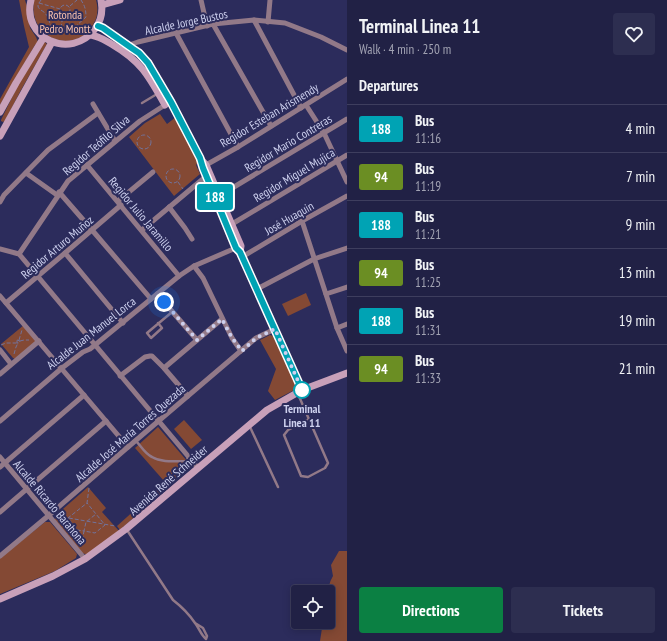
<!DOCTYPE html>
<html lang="en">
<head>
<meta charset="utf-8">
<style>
	:root { --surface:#212145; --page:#2d2e50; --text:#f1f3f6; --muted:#a2a3b3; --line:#3e3e5e; --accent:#0b8043 }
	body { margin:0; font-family:"PT Sans Narrow",sans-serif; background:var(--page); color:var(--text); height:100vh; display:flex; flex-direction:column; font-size:15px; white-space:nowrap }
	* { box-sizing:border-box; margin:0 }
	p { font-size:13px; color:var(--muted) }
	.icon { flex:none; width:22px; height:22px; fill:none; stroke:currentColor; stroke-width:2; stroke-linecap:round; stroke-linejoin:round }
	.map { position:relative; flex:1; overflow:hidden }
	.sheet { display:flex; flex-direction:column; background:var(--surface); width:320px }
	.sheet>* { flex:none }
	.badge { padding:0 8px; border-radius:3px; font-size:14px; line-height:26px }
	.fabs { position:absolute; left:291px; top:585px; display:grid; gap:8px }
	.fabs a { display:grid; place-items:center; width:44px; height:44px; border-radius:4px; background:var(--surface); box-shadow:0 2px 10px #0003,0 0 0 1px var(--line); font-size:20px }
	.you { position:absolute; width:20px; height:20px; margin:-10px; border:3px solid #fff; border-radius:50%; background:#1a73e8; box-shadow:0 0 0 6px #1a73e833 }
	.map>.badge { position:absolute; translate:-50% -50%; box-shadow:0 0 0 2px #fff }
	h2 { padding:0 12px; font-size:15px; line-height:36px }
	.round { display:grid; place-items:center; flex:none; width:42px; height:42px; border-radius:4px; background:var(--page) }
	.headline { display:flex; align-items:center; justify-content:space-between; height:68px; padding:0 12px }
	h1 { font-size:19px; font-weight:700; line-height:30px }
	.primary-button { display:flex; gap:8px; margin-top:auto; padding:8px 12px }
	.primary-button a { flex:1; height:46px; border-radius:4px; background:var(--accent); color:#fff; font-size:16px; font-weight:700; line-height:46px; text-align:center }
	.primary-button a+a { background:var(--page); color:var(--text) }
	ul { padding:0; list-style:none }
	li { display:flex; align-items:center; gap:12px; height:48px; padding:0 12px; border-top:1px solid var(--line) }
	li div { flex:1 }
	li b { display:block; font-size:15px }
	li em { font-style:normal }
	li .badge { min-width:44px; font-weight:700; text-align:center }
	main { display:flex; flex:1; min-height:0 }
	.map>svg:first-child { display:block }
	.green { fill:#844934 }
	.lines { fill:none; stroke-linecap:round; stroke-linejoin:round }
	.path { stroke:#72739b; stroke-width:1; stroke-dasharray:4 2; stroke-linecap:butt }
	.lane { stroke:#927988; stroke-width:2.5 }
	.street { stroke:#927988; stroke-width:5 }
	.secondary { stroke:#c8a0b9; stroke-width:7 }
	.line-casing { stroke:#fff; stroke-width:9 }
	.line { stroke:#00a3b4; stroke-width:6 }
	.walk { stroke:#cdd0ee; stroke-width:4; stroke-dasharray:0 7.2 }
	.stop-dot { fill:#fff; stroke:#00a3b4; stroke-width:2 }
	.labels { text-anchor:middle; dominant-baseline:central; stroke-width:4; stroke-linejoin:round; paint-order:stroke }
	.park-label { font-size:12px; fill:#f8c0ac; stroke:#2c2c5c }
	.street-label { font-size:12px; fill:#cdd0ee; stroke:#2c2c5c }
	.stop-label { font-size:12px; font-weight:bold; fill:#cdd0ee; stroke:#2c2c5c }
</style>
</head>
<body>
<main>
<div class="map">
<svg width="347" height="641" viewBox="0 0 347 641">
	<rect width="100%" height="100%" fill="#2c2c5c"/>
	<g class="green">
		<polygon points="19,0 25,0 27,7 30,28 36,37 38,42 35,45 0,105 0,99 29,47 24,26"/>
		<path d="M 34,0 L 96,0 C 98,7 98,15 95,21 C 79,57 27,41 34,0 Z"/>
		<polygon points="44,41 47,44 21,90 5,121 3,122 1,121 1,120 19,83"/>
		<polygon points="160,114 167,124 176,117 200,160 196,165 200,174 174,196 129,137 145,123"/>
		<polygon points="306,293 311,305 288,316 282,304"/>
		<polygon points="24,325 36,340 35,342 15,359 13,358 1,344"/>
		<polygon points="270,335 273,336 298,388 275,400 268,391 276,369 260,340"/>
		<polygon points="184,420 202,440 191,449 174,429"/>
		<polygon points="158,427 187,461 164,481 135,448"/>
		<polygon points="188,462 189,465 187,470 120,530 117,526"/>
		<polygon points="88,487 106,508 102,512 119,531 88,555 82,553 55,520 55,516"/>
		<polygon points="45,522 50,522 77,554 76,558 55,571 0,594 0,558"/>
		<path d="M 339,551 L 347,551 L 347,641 L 320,641 L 323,622 L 328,622 C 328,607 325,589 333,576 L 331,565 Z"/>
	</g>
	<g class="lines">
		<g class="path">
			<path d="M 41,0 C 40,2 38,3 38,6 C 38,9 43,11 45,13 C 52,21 47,28 60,34 L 64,32 L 67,29 L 75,27 L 86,17 C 86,10 85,6 81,0"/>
			<polyline points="39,3 60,9"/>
			<circle cx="65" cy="10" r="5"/>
			<polyline points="70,6 77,0"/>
			<polyline points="60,34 63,15"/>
			<circle cx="144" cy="142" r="7"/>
			<circle cx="173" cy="176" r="7"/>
			<polyline points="178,182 183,189"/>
			<polygon points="17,340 20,341 19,343 17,343"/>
			<polyline points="19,340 22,330"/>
			<polyline points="20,341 24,340 29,340"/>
			<polyline points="1,345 6,343 17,343"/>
			<polyline points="14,354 16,347 18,343"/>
			<polyline points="89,488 87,503 68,518 77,530 84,531 86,522 96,514"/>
			<polyline points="57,516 115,526"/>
			<polyline points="81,546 84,531 95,533 105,525 87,503"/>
		</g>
		<g class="lane">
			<polyline points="142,103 157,94"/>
			<polyline points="158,323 162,328 151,338 147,333 172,312"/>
			<polyline points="298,394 328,463 325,468 308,477 301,476 284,435 288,430 309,419"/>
			<polyline points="250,427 278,487"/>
			<path d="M 136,441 C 141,446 145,454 152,457 C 162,463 175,461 187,461 L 188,457"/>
			<path d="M 127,530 L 173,600 C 182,607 189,614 195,623 C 199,628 201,635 206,639 L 207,636 L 203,628 L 195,623"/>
		</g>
		<g class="street">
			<polyline points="201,0 207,26"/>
			<polyline points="254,20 301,108"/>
			<polyline points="268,22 270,0"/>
			<polyline points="213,24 271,126"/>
			<polyline points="176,33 238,147"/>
			<polyline points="126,46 138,42 213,24 254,20 285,23 321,37 347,50"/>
			<polyline points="93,104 115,141"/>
			<polyline points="306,105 324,133 347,182"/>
			<polyline points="87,165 179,276"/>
			<polyline points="203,168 206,165 238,147 347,79"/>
			<polyline points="26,173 57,195"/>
			<polyline points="59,192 92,230 151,299"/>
			<polyline points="219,196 347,119"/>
			<polyline points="118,201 153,172"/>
			<polyline points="0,202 4,195 48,150 98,113"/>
			<polyline points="169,207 185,228 192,239"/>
			<polyline points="302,221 337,328 347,351"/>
			<polyline points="232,224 347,155"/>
			<polyline points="142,230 210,173"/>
			<polyline points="0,249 19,254 198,468"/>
			<polyline points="65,253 123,323"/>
			<polyline points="19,254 68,181 140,121 168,103"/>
			<polyline points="242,257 302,221 347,196"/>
			<polyline points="194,266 203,278 232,338 241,351"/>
			<polyline points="257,289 314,259 347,248"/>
			<polyline points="157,294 197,340"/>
			<polyline points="326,294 347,287"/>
			<polyline points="0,296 128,447"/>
			<polyline points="6,303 65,253 121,205"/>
			<polyline points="337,328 347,324"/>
			<polyline points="0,350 11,364"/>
			<polyline points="164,368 222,319"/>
			<polyline points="0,374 39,341"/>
			<polyline points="120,376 145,357 150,356 152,356 164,368 188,396"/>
			<polyline points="0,421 62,368 83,352 90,349 95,345 179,276 194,266 238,247"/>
			<polyline points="0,457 85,559"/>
			<polyline points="0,467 84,395"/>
			<polyline points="0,512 106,421"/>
			<polyline points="0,556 48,516 128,447 256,338 275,329"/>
		</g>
		<g class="secondary">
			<path d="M 31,0 C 21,38 71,61 95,29 C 101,21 103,10 101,0"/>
			<polyline points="102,5 120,0"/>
			<polyline points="98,26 103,28 133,49 148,63 175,109 200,158 206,165 241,246 240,253"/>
			<path d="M 91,35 C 101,37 104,40 113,45 C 142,62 149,77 165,105"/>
			<polyline points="0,112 16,83 44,37"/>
			<polyline points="0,136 52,42"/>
			<polyline points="219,207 236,248 240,253 302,390"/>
			<polyline points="0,599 53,576 85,559 126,529 267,410 302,390 347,373"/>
		</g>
	</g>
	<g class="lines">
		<g class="line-casing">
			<polyline id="line" points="98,26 103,28 133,49 139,53 148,63 171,102 200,158 203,168 236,248 240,252 302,390"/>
		</g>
		<use href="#line" class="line"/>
		<polyline class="walk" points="164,302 197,340 222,319 232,338 242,351 256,338 275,329 302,390"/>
	</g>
	<circle class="stop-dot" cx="302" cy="390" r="8"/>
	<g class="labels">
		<g class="park-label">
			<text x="65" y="14">Rotonda<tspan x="65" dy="14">Pedro Montt</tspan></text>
		</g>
		<g class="street-label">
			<text transform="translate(186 22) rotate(-12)">Alcalde Jorge Bustos</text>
			<text transform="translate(269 115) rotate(-31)">Regidor Esteban Arismendy</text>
			<text transform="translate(288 143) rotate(-31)">Regidor Mario Contreras</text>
			<text transform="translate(96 145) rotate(-41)">Regidor Teófilo Silva</text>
			<text transform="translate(294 175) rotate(-31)">Regidor Miguel Mujica</text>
			<text transform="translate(141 214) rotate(50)">Regidor Julio Jaramillo</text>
			<text transform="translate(289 218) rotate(-30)">José Huaquin</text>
			<text transform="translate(57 247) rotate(-40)">Regidor Arturo Muñoz</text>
			<text transform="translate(91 333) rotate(-38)">Alcalde Juan Manuel Lorca</text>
			<text transform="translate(130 433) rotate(-41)">Alcalde José María Torres Quezada</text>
			<text transform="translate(168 480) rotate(-41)">Avenida René Schneider</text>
			<text transform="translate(50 502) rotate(50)">Alcalde Ricardo Barahona</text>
		</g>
		<g class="stop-label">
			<text x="302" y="408">Terminal<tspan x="302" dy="14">Linea 11</tspan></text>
		</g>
	</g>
</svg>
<div class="fabs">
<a><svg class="icon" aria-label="locate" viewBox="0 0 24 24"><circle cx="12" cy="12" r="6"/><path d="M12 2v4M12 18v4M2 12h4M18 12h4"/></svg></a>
</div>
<div class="you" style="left:164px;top:302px"></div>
<b class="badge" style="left:215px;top:197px;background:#00a3b4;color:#fff">188</b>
</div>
<section class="sheet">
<div class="headline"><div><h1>Terminal Linea 11</h1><p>Walk · 4 min · 250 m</p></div><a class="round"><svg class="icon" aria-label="heart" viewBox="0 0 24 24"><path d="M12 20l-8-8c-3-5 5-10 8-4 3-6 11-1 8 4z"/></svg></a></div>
<h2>Departures</h2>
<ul>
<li><span class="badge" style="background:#00a3b4;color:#fff">188</span><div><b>Bus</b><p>11:16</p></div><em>4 min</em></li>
<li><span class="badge" style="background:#6b8e23;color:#fff">94</span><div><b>Bus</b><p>11:19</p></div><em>7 min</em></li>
<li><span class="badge" style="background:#00a3b4;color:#fff">188</span><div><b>Bus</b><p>11:21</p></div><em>9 min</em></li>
<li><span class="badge" style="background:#6b8e23;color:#fff">94</span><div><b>Bus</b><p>11:25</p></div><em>13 min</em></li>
<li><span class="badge" style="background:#00a3b4;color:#fff">188</span><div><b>Bus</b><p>11:31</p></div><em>19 min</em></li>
<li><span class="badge" style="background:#6b8e23;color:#fff">94</span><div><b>Bus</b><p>11:33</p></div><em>21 min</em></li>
</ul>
<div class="primary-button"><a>Directions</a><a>Tickets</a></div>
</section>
</main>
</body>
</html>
